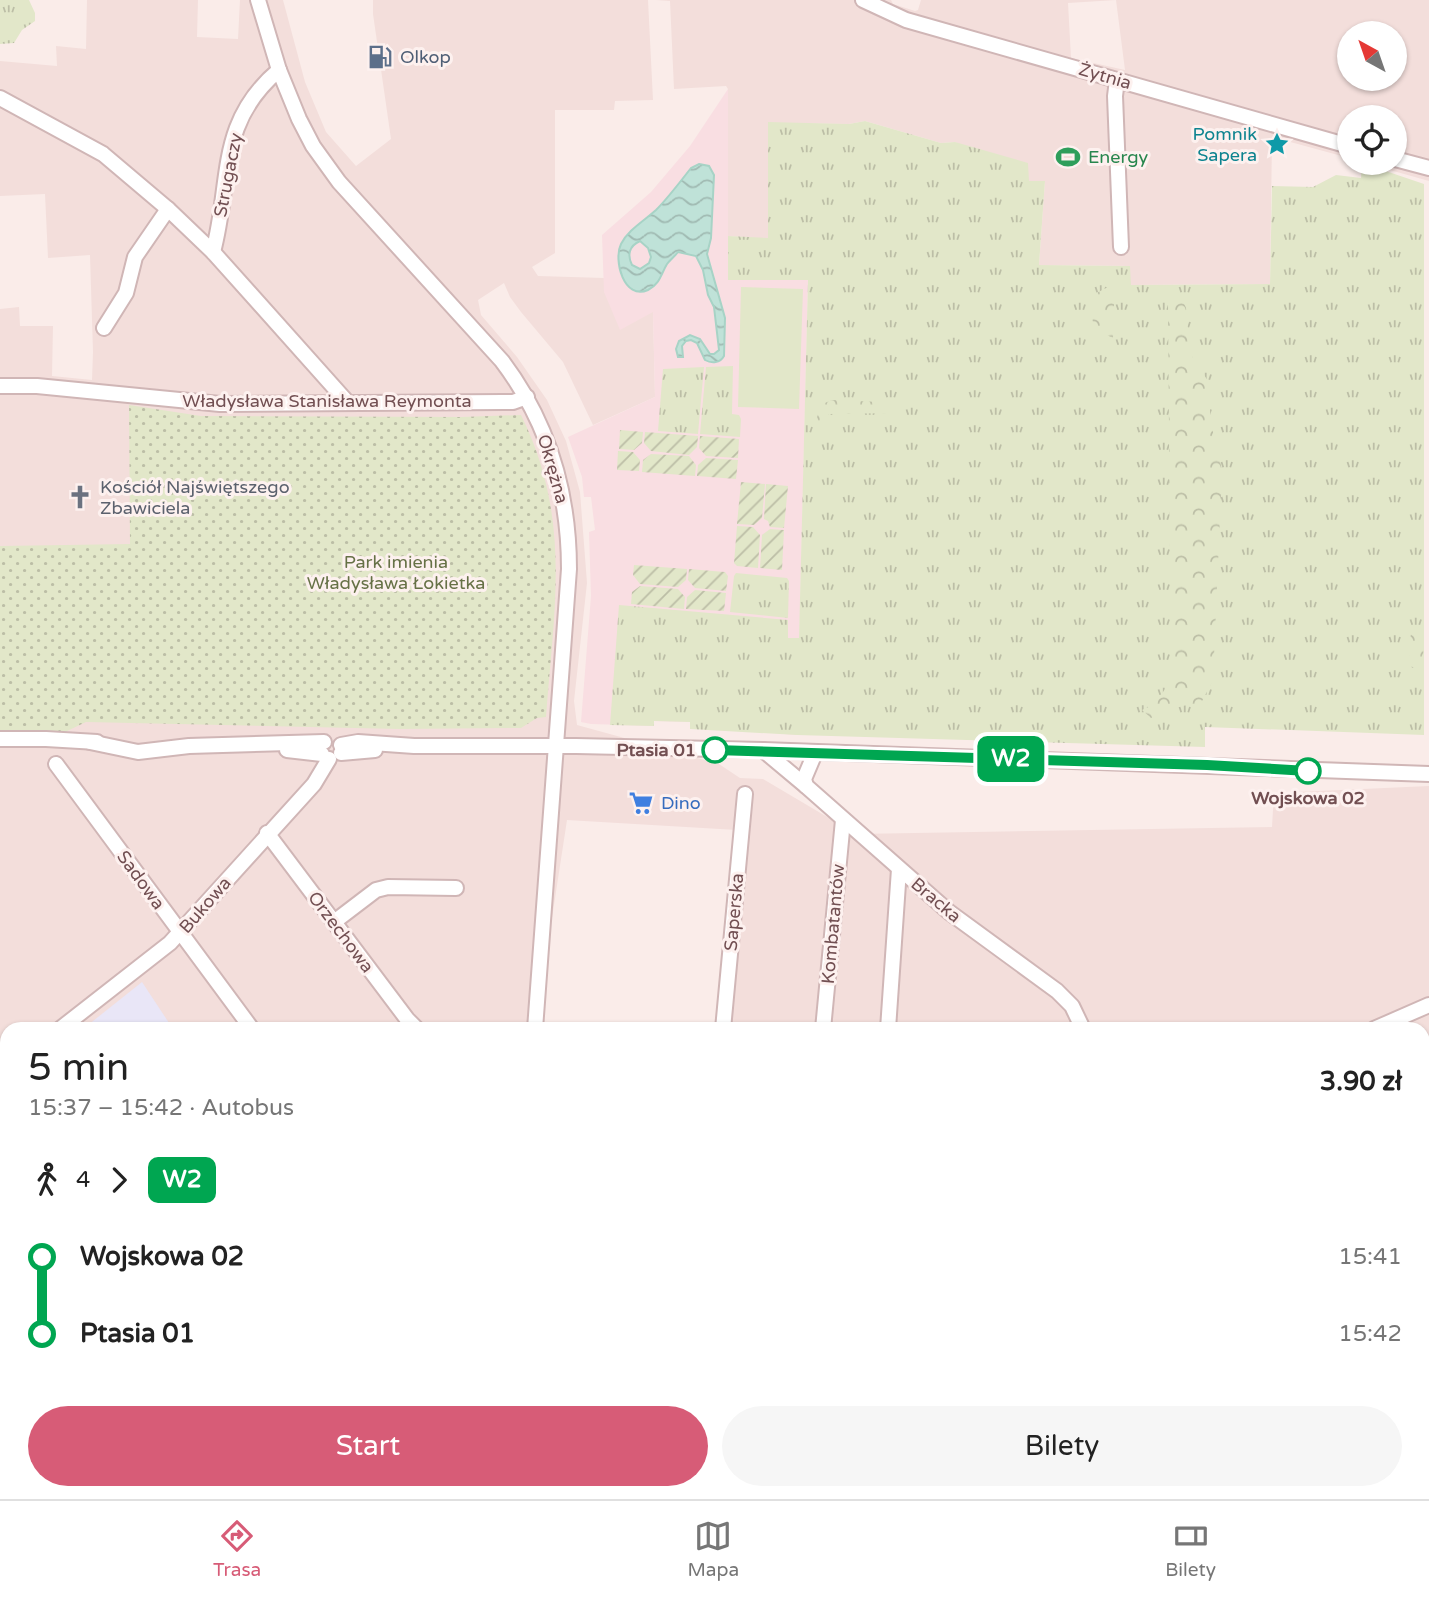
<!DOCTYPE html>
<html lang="pl">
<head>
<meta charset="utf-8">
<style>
	:root { --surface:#fff; --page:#f6f6f6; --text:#222; --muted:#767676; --line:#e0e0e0; --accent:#d75c77 }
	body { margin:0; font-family:"Varela Round",sans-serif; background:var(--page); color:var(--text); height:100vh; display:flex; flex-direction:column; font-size:26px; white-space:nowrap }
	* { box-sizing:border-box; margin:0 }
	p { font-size:23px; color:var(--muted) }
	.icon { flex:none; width:38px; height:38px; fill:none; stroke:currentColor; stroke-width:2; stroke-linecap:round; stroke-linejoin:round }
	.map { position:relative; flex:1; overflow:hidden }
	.panel { position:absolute; left:0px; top:1022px; width:1430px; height:478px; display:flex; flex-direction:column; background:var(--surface); border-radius:21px 21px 0 0; box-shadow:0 2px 5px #0004 }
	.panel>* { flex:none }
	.badge { padding:0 14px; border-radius:10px; font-size:24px; line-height:46px }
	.needle { width:46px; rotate:320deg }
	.fabs { position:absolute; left:1337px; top:21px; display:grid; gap:14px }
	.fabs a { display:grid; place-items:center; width:70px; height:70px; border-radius:50%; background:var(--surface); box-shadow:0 2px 5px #0004; font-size:35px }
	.map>.badge { position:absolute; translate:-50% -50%; box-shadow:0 0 0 4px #fff }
	.legs { display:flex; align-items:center; gap:10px; height:77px; padding:0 28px; font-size:23px }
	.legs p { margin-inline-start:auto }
	.head { display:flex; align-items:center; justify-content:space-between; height:119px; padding:0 28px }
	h1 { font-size:38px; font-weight:600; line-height:52px }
	.primary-button { display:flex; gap:14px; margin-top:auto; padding:14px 28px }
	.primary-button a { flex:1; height:80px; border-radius:42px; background:var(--accent); color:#fff; font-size:28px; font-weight:600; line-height:80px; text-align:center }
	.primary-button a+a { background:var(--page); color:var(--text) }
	ul { padding:0 28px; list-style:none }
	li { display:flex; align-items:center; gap:24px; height:77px; font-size:26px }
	li i { display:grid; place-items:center; width:10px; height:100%; margin:0 9px; background:currentColor }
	li i::after { content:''; width:18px; height:18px; margin:-9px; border:5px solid; border-radius:50%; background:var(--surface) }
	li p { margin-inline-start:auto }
	li:first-child i { background:linear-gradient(#0000 50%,currentColor 0) }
	li:last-child i { background:linear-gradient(currentColor 50%,#0000 0) }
	.tabs { display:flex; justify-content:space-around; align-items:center; height:98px; border-top:2px solid var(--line); background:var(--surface); font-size:19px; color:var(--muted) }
	.tabs a { display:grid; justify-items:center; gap:4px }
	.tabs .current { color:var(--accent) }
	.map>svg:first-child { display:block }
	.residential { fill:#f3dedb; fill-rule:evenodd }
	.commercial { fill:#f9dee2 }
	.education { fill:#e9e6f7 }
	.grass { fill:url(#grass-tufts) }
	.forest { fill:url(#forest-crowns) }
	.park { fill:url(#park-dots) }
	.garden { fill:url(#garden-furrows) }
	.pitch { fill:#e2e7c9 }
	.water { fill:url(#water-waves); stroke:#a7d3c6; stroke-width:2; fill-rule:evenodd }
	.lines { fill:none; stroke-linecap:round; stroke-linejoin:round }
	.minor-casing { stroke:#d0b6b6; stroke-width:18 }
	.minor { stroke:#fff; stroke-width:14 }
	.line-1-casing { stroke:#fff; stroke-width:16 }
	.line-1 { stroke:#00a651; stroke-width:10 }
	.stop-1-dot { fill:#fff; stroke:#00a651; stroke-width:3.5 }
	.labels { text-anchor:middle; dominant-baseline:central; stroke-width:6; stroke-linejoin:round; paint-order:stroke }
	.service-label { font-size:18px; fill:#4e5e75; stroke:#fdf1ef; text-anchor:start }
	.street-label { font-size:18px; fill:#724f52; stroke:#fdf1ef }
	.culture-label { font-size:18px; fill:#0d838f; stroke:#fdf1ef; text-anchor:end }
	.leisure-label { font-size:18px; fill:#27864d; stroke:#fdf1ef; text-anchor:start }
	.worship-label { font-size:18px; fill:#5b616d; stroke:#fdf1ef; text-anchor:start }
	.park-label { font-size:18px; fill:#667146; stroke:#fdf1ef }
	.stop-label { font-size:18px; font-weight:bold; fill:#724f52; stroke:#fdf1ef; text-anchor:end }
	.shop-label { font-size:18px; fill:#366cbe; stroke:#fdf1ef; text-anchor:start }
</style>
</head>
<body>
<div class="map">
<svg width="1429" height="1499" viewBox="0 0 1429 1499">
	<defs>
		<pattern id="grass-tufts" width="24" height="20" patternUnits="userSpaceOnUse" patternTransform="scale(1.75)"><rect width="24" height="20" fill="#e2e7c9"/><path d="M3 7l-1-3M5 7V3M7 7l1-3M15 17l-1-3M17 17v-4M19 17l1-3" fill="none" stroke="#bcbea6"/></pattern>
		<pattern id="forest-crowns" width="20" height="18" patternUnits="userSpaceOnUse" patternTransform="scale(1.75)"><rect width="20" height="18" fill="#e2e7c9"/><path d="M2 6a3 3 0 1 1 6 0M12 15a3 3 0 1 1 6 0" fill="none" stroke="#bcbea6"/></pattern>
		<pattern id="park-dots" width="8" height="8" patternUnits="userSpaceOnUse" patternTransform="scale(1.75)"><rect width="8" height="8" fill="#e2e7c9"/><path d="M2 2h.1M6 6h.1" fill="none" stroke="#bcbea6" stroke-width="1.8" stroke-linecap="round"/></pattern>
		<pattern id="garden-furrows" width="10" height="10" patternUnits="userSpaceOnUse" patternTransform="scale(1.75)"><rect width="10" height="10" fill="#e2e7c9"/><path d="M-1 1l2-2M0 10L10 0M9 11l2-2" fill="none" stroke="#bcbea6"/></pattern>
		<pattern id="water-waves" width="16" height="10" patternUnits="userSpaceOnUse" patternTransform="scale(1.75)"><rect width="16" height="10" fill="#bfe2d8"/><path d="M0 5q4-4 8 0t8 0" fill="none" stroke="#a0bab2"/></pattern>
	</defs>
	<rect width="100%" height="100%" fill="#faece9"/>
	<g class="residential">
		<polygon points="87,0 198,0 197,37 238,39 240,0 283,0 305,82 326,132 356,166 391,139 373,14 373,0 648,0 653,100 615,101 614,110 555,110 555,253 532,267 538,276 604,278 604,292 653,311 655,397 593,425 563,362 521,312 510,297 504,283 478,300 481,315 517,357 547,400 566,441 580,492 587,583 574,701 577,725 719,764 740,778 763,779 856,834 1272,827 1274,793 1429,786 1429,1199 1423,1156 1423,1029 717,1029 737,830 567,820 535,1029 7,1029 7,1493 108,1493 121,1499 0,1499 0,309 19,307 20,326 53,326 52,376 92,380 93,352 90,255 48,258 45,194 0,196 0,61 57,66 56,46 86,49"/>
		<path d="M 656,0 L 891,0 L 893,4 L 915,11 L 918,10 L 921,0 L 1429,0 L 1429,181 L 1365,163 L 1395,163 L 1395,117 L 1349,117 L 1349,158 L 1272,137 L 1270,284 L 1130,285 L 1130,266 L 1039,265 L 1045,181 L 1029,181 L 955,142 L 941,143 L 865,121 L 849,124 L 768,123 L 768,239 L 728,236 L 728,89 L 726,86 L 674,89 L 670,1 ZM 1116,0 L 1125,70 L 1071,58 L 1068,3 ZM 1349,33 L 1395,33 L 1395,79 L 1349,79 Z"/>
		<polygon points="235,1493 493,1493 491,1499 232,1499"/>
		<polygon points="686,1493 944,1493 932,1499 685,1499"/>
		<polygon points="946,1493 1292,1493 1293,1499 946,1499"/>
	</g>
	<polygon class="commercial" points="728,89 728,280 808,280 797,735 711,728 690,729 690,722 654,721 654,726 591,724 581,722 591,596 589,532 595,530 591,497 584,497 582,477 568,437 655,397 653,312 620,330 604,292 602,235 651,192 690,146"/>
	<g class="education">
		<polygon points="142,982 173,1029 83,1029"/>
		<polygon points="7,1064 7,1117 0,1117 0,1067"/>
	</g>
	<g class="grass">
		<polygon points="0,0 29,0 35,13 35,21 22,30 14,43 0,44"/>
		<polygon points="865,121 941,143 955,142 1028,163 1029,181 1045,181 1039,265 1130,266 1131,285 1270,284 1272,186 1313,187 1336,175 1361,178 1362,163 1424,184 1424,735 1205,727 1205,747 797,735 690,729 690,722 654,721 654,726 610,725 619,605 788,620 788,638 799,638 808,280 728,280 728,236 768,238 768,122 849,124"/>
		<polygon points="733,366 732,414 739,415 741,419 740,437 700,434 706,367"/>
		<polygon points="704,367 698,434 658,431 663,369"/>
		<polygon points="736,573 787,578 789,581 788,618 730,612 734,576"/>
	</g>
	<g class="forest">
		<polygon points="1108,287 1114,302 1113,338 1094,329 1089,297"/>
		<polygon points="1180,294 1186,308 1190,353 1208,381 1211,424 1222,470 1213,680 1201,703 1181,706 1151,718 1142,710 1155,704 1171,680 1168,303"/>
		<polygon points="832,400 881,402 899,406 899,413 829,414 821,432 816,422 820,405"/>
		<polygon points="1418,629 1422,631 1424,664 1420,667 1412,668 1408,650 1411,634"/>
		<polygon points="1423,1157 1429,1199 1429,1358 1423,1359"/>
	</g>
	<path class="park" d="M 129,405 L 201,416 L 462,417 L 521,415 C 572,518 554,608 546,717 L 537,718 L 521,728 L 399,729 L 86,722 L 65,732 L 0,731 L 0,546 L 130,544 Z"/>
	<g class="garden">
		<polygon points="620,430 643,432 642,443 634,450 619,449"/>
		<polygon points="645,432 698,436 697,447 689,455 651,451 644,443"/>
		<polygon points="700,436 739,439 738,458 706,456 699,448"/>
		<polygon points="618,451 633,452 640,460 639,471 617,470"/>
		<polygon points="651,454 689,456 696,465 695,476 642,472 643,460"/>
		<polygon points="706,458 738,460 736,479 697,476 698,465"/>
		<polygon points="741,482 765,484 762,518 754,525 737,524"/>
		<polygon points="766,484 788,486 784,528 770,527 768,521 764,519"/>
		<polygon points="737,526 753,527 760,535 758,568 737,566 734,563"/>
		<polygon points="770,529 784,530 782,570 760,568 762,535"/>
		<polygon points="634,565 687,569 686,580 678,587 640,584 633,575"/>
		<polygon points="689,569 725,572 728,576 726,591 695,588 688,580"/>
		<polygon points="640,586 678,589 685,597 684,609 631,604 632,592"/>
		<polygon points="695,590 726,593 724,611 686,609 687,597"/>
	</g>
	<polygon class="pitch" points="741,287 803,289 799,409 738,407"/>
	<path class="water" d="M 699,164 L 709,166 L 714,175 L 711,238 L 707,254 L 725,318 L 724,356 C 720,363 712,364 705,360 L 697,343 L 691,340 L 686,341 L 682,346 L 683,357 L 678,357 L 676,349 L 679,341 L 690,335 L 700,339 L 710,354 L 714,354 L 719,350 L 714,307 L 708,295 L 703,270 L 696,256 L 678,252 C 675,256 670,260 667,264 C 661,274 660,284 648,290 C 624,301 613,260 621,244 C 628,230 644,221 656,210 C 668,198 680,182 691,168 ZM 640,241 L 648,248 L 651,257 L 649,263 L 640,269 L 632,265 C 627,255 629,246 640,241 Z"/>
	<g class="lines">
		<g class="minor-casing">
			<g id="minor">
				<path d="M 258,0 L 279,70 L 299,119 L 313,146 L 339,182 L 502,361 C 548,422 569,493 569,569 L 535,1029"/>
				<polyline points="863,0 906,20 1349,146"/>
				<polyline points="1117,80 1115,96 1121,247"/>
				<polyline points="0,98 103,154 168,209 213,252 348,403"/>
				<polyline points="1395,159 1429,168"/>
				<path d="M 213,252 C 232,181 216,123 279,70"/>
				<polyline points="104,328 126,293 135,257 168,209"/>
				<polyline points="0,386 37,386 220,404 503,402 513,402 527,397"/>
				<polyline points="0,739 46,739 97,742"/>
				<polyline points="90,742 138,752 189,746 324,742"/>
				<polyline points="341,745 358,742 414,746 576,746 763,750 1429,774"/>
				<polyline points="287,750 322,754"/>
				<polyline points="763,750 806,786"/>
				<polyline points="341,753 375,750"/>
				<polyline points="815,753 804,779 806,786 949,912 1057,991 1072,1006 1083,1029"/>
				<polyline points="56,764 252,1029"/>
				<polyline points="267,833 407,1019 417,1029"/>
				<polyline points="334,922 376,890 388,887 456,888"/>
				<polyline points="60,1029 170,943 314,784 329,759"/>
				<polyline points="723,1029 745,794"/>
				<polyline points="823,1029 843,820"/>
				<polyline points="888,1029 899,869"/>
				<polyline points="1374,1029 1429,1005"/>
				<polyline points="0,1054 7,1051"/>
				<polyline points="0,1280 7,1281"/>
				<polyline points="1423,1367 1429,1367"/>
				<polyline points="781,1493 781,1499"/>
				<polyline points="1229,1493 1230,1499"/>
				<polyline points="328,1499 329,1493"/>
				<polyline points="498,1499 499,1493"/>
				<polyline points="676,1499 677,1493"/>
				<polyline points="858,1499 858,1493"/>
				<polyline points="959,1499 972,1493"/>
			</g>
		</g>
		<use href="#minor" class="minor"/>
	</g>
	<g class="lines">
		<g class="line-1-casing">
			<polyline id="line-1" points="715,750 1207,765 1308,771"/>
		</g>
		<use href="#line-1" class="line-1"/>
	</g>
	<defs>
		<g id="fuel-bare" transform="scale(1.89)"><path d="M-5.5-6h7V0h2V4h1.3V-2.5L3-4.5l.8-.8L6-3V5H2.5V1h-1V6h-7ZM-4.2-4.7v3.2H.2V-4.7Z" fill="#5c6f8a" stroke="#fdf1ef" stroke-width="2.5" paint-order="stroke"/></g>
		<g id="sight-bare" transform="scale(1.89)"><path d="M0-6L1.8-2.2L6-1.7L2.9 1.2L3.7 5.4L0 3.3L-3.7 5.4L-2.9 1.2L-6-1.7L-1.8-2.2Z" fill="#0f9aa8" stroke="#fdf1ef" stroke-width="2.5" paint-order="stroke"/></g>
		<g id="stadium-bare" transform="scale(1.89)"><path d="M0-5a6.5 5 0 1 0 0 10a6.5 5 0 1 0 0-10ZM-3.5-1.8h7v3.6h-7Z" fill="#2e9e5b" stroke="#fdf1ef" stroke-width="2.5" paint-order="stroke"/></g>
		<g id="church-bare" transform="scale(1.89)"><path d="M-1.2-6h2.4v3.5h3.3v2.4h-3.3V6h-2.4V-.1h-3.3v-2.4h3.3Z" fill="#6b7280" stroke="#fdf1ef" stroke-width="2.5" paint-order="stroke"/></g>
		<g id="supermarket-bare" transform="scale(1.89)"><path d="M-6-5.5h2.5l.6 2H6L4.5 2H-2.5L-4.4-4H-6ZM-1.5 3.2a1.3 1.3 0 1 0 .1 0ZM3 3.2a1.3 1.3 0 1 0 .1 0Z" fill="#3f7fe0" stroke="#fdf1ef" stroke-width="2.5" paint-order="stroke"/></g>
	</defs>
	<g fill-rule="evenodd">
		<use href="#fuel-bare" x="380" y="57"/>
		<use href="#sight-bare" x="1277" y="144"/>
		<use href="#stadium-bare" x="1068" y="157"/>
		<use href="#church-bare" x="80" y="497"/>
		<use href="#supermarket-bare" x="641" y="803"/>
	</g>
	<g class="stop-1-dot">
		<circle cx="715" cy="750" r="12"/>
		<circle cx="1308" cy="771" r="12"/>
	</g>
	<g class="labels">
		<g class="service-label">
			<text x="400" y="57">Olkop</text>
		</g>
		<g class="street-label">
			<text transform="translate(1105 76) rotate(16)">Żytnia</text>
			<text transform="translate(228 175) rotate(-79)">Strugaczy</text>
			<text x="327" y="401">Władysława Stanisława Reymonta</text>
			<text transform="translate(553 469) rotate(74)">Okrężna</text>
			<text transform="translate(141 880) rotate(54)">Sadowa</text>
			<text transform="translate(936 900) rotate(40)">Bracka</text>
			<text transform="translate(205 905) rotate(-49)">Bukowa</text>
			<text transform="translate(734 912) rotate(-85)">Saperska</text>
			<text transform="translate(833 924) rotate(-85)">Kombatantów</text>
			<text transform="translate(341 932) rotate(53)">Orzechowa</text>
		</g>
		<g class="culture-label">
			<text x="1257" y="134">Pomnik<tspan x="1257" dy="21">Sapera</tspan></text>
		</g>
		<g class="leisure-label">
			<text x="1088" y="157">Energy</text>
		</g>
		<g class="worship-label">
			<text x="100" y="487">Kościół Najświętszego<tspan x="100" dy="21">Zbawiciela</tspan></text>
		</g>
		<g class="park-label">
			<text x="396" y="562">Park imienia<tspan x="396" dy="21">Władysława Łokietka</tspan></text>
		</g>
		<g class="stop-label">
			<text x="696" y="750">Ptasia 01</text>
			<text x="1308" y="798" text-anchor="middle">Wojskowa 02</text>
		</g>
		<g class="shop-label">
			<text x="661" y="803">Dino</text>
		</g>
	</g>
</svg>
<div class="fabs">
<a><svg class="needle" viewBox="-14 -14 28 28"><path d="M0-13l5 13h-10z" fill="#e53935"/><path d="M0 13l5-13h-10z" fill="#767676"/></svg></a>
<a><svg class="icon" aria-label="locate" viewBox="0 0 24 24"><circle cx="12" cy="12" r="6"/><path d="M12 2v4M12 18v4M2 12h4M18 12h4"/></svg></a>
</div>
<b class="badge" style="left:1011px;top:759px;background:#00a651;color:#fff">W2</b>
<section class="panel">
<div class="head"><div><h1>5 min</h1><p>15:37 – 15:42 · Autobus</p></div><b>3.90 zł</b></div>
<div class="legs"><svg class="icon" aria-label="walk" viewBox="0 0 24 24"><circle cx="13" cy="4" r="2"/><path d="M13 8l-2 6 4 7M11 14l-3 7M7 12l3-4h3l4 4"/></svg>4<svg class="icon" aria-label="forward" viewBox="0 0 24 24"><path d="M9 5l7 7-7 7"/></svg><b class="badge" style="background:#00a651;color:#fff">W2</b></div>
<ul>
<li><i style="color:#00a651"></i><b>Wojskowa 02</b><p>15:41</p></li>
<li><i style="color:#00a651"></i><b>Ptasia 01</b><p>15:42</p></li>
</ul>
<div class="primary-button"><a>Start</a><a>Bilety</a></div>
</section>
</div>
<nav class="tabs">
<a class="current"><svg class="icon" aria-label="directions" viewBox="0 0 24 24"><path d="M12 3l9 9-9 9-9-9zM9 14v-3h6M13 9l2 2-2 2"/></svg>Trasa</a>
<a><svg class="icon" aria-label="map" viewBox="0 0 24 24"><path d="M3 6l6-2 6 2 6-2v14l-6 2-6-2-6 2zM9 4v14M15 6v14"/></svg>Mapa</a>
<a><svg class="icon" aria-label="tickets" viewBox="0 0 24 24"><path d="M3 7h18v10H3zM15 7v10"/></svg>Bilety</a>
</nav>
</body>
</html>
